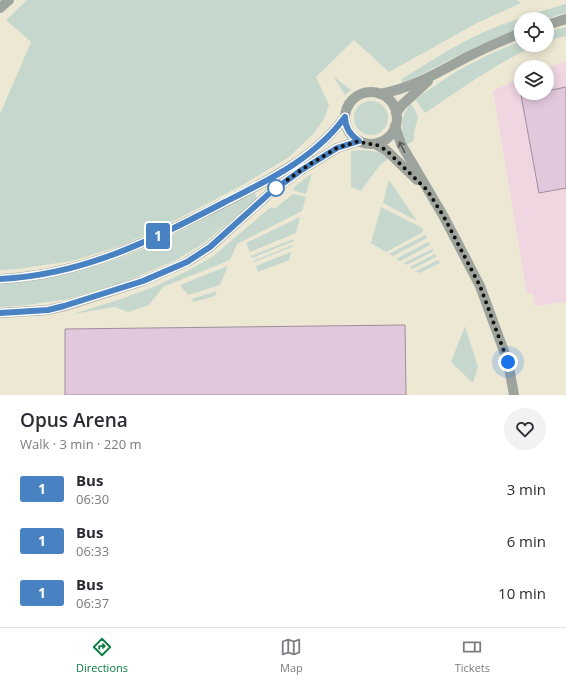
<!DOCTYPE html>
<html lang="en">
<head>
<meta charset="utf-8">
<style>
	:root { --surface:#fff; --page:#f2f2f3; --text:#2b2b33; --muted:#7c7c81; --line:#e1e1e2; --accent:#0b8043 }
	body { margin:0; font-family:"Open Sans",sans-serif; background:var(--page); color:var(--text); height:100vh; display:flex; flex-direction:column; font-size:15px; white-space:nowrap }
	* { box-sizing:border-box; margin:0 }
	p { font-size:13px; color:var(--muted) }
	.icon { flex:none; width:22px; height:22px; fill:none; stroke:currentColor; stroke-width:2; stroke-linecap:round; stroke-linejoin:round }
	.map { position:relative; height:395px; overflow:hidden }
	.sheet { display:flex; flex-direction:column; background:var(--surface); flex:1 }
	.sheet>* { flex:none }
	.badge { padding:0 8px; border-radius:3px; font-size:14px; line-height:26px }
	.buttons { position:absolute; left:514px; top:12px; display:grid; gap:8px }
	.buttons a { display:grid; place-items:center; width:40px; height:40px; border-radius:50%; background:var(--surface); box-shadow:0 2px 10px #0003; font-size:20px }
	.you { position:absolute; width:20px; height:20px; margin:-10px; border:3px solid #fff; border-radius:50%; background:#1a73e8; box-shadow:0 0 0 6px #1a73e833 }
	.map>.badge { position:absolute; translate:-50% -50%; box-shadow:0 0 0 2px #fff }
	.round { display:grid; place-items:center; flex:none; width:42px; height:42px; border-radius:21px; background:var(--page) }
	.overview { display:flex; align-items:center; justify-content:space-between; height:68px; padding:0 20px }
	h1 { font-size:19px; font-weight:600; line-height:30px }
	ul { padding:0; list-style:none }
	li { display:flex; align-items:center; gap:12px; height:52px; padding:0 20px }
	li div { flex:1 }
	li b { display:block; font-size:15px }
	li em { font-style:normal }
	li .badge { min-width:44px; font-weight:700; text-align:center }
	.tab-bar { display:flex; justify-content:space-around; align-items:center; height:56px; border-top:1px solid var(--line); background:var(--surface); font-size:11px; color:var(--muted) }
	.tab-bar a { display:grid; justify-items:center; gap:2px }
	.tab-bar .active { color:var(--accent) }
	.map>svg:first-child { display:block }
	.education { fill:#efd6e1 }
	.green { fill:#c6d8cd }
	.building { fill:#e2c8dd; stroke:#9e8e9b }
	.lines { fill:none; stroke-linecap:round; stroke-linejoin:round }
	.street { stroke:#9da49e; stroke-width:10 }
	.oneway { stroke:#585a54 }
	.line-casing { stroke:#fff; stroke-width:9 }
	.line { stroke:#4982c3; stroke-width:6 }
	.walk { stroke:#13110a; stroke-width:4; stroke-dasharray:0 7.2 }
	.stop-dot { fill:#fff; stroke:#4982c3; stroke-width:2 }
</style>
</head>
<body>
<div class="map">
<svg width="566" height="395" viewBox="0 0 566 395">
	<rect width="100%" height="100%" fill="#ece8d4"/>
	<polygon class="education" points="566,61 566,302 535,306 533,293 527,294 493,91 521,78 521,93 547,93 547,68"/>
	<g class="green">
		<polygon points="27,0 517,0 521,3 477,23 389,72 354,40 316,77 329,105 324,119 314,133 289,157 239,187 162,227 120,246 72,261 17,269 0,270 0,114 31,42 6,20"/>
		<path d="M 566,4 L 566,13 L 545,19 L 521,19 L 521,28 C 480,42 443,64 404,83 L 401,82 L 403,78 C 426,64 449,49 473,37 C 503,23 534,13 566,4 Z"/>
		<polygon points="566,27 566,36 547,41 547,32"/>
		<path d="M 521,41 L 521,45 L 536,45 C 497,63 461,89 425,113 L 415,99 L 457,71 L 490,54 Z"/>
		<polygon points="333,76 351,90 345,95"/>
		<circle cx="371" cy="118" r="17"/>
		<path d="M 411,104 L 417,114 L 418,118 L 414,132 L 414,139 L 412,142 L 406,145 C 401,131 399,116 411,104 Z"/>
		<path d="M 362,150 C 372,151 381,152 390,157 L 379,166 L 361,191 L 351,187 L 351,151 Z"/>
		<polygon points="312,173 306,194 295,191 293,188"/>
		<polygon points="389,180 417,221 383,203"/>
		<path d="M 255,193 L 257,199 L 204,243 L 176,260 L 124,282 L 69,299 L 19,306 L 0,307 L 0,283 C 33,278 67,275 99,265 C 154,249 204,218 255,193 Z"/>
		<polygon points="293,194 306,197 302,211 237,244 230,260 163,287 149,305 128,312 115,307 73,314 124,298 156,286 187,271 212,257 271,207 274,209"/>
		<polygon points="381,207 422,228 423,232 386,252 371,243"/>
		<polygon points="300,217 296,233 250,252 246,243"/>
		<polygon points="425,235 427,238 393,256 389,254"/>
		<polygon points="294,239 294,241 252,258 251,256"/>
		<polygon points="428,242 430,245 400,261 396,259"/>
		<polygon points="293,245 292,247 254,262 253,261"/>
		<polygon points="432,249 434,251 406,265 404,263"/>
		<polygon points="291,252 289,260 258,272 256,266"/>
		<polygon points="435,254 436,257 412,269 410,267"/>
		<polygon points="438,260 440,263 419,273 416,271"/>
		<polygon points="228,266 220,285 188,295 180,285"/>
		<polygon points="217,291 215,296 194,302 191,299"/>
		<polygon points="465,326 478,367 473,383 451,362"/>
	</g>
	<g class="building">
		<polygon points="566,87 566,188 539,193 521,95 534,93 547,93 547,91"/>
		<polygon points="405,325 406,395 65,395 65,329"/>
	</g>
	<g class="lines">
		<g class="street">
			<polyline points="0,8 9,0"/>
			<polyline points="547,25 566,19"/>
			<circle cx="371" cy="118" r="26"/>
			<path d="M 380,94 C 413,88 439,72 467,57 C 485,48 503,40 521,33"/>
			<polyline points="396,113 402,105 428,81"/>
			<polyline points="395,126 401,144 444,217 480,286 508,362 514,395"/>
			<polyline points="375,144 386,150 417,180"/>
			<path d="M 0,279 C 82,275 148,242 220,205 C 265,182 314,159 345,117"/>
			<polyline points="0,313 48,310 65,306 143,281 187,262 210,247 271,192 300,171 337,148 359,141"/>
		</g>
	</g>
	<defs><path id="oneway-shaft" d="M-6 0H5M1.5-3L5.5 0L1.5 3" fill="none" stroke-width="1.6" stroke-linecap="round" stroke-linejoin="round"/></defs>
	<use class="oneway" href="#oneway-shaft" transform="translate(402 147) rotate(-117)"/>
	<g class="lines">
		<g class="line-casing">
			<path id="line" d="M 0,279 C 84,275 152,240 225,202 C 269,180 315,158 345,117 C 345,128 350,135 359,141 L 337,148 L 300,171 L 271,192 L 210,247 L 187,262 L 143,281 L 64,306 L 48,310 L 0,313"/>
		</g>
		<use href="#line" class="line"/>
		<polyline class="walk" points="276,188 307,166 337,148 359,141 367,144 375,144 386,150 427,190 444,217 480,286 508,362"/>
	</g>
	<circle class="stop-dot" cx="276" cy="188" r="8"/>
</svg>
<div class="buttons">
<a><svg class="icon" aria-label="locate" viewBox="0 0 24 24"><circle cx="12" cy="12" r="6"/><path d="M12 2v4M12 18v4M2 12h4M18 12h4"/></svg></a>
<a><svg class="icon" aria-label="layers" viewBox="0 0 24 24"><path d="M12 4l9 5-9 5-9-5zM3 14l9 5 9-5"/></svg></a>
</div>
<div class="you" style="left:508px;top:362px"></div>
<b class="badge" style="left:158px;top:236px;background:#4982c3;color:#fff">1</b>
</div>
<section class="sheet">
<div class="overview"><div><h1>Opus Arena</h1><p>Walk · 3 min · 220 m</p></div><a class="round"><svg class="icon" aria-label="heart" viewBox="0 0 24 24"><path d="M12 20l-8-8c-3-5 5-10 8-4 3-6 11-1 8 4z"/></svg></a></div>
<ul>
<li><span class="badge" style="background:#4982c3;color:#fff">1</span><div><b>Bus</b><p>06:30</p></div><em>3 min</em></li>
<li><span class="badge" style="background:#4982c3;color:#fff">1</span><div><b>Bus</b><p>06:33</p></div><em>6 min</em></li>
<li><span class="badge" style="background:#4982c3;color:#fff">1</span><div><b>Bus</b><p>06:37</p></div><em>10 min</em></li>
</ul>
</section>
<nav class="tab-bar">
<a class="active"><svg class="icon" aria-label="directions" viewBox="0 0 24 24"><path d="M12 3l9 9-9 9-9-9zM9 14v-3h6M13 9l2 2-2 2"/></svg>Directions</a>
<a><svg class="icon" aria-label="map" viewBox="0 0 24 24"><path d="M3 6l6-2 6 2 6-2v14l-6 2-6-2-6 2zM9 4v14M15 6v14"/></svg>Map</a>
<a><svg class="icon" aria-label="tickets" viewBox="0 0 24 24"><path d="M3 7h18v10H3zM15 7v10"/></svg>Tickets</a>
</nav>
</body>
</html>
